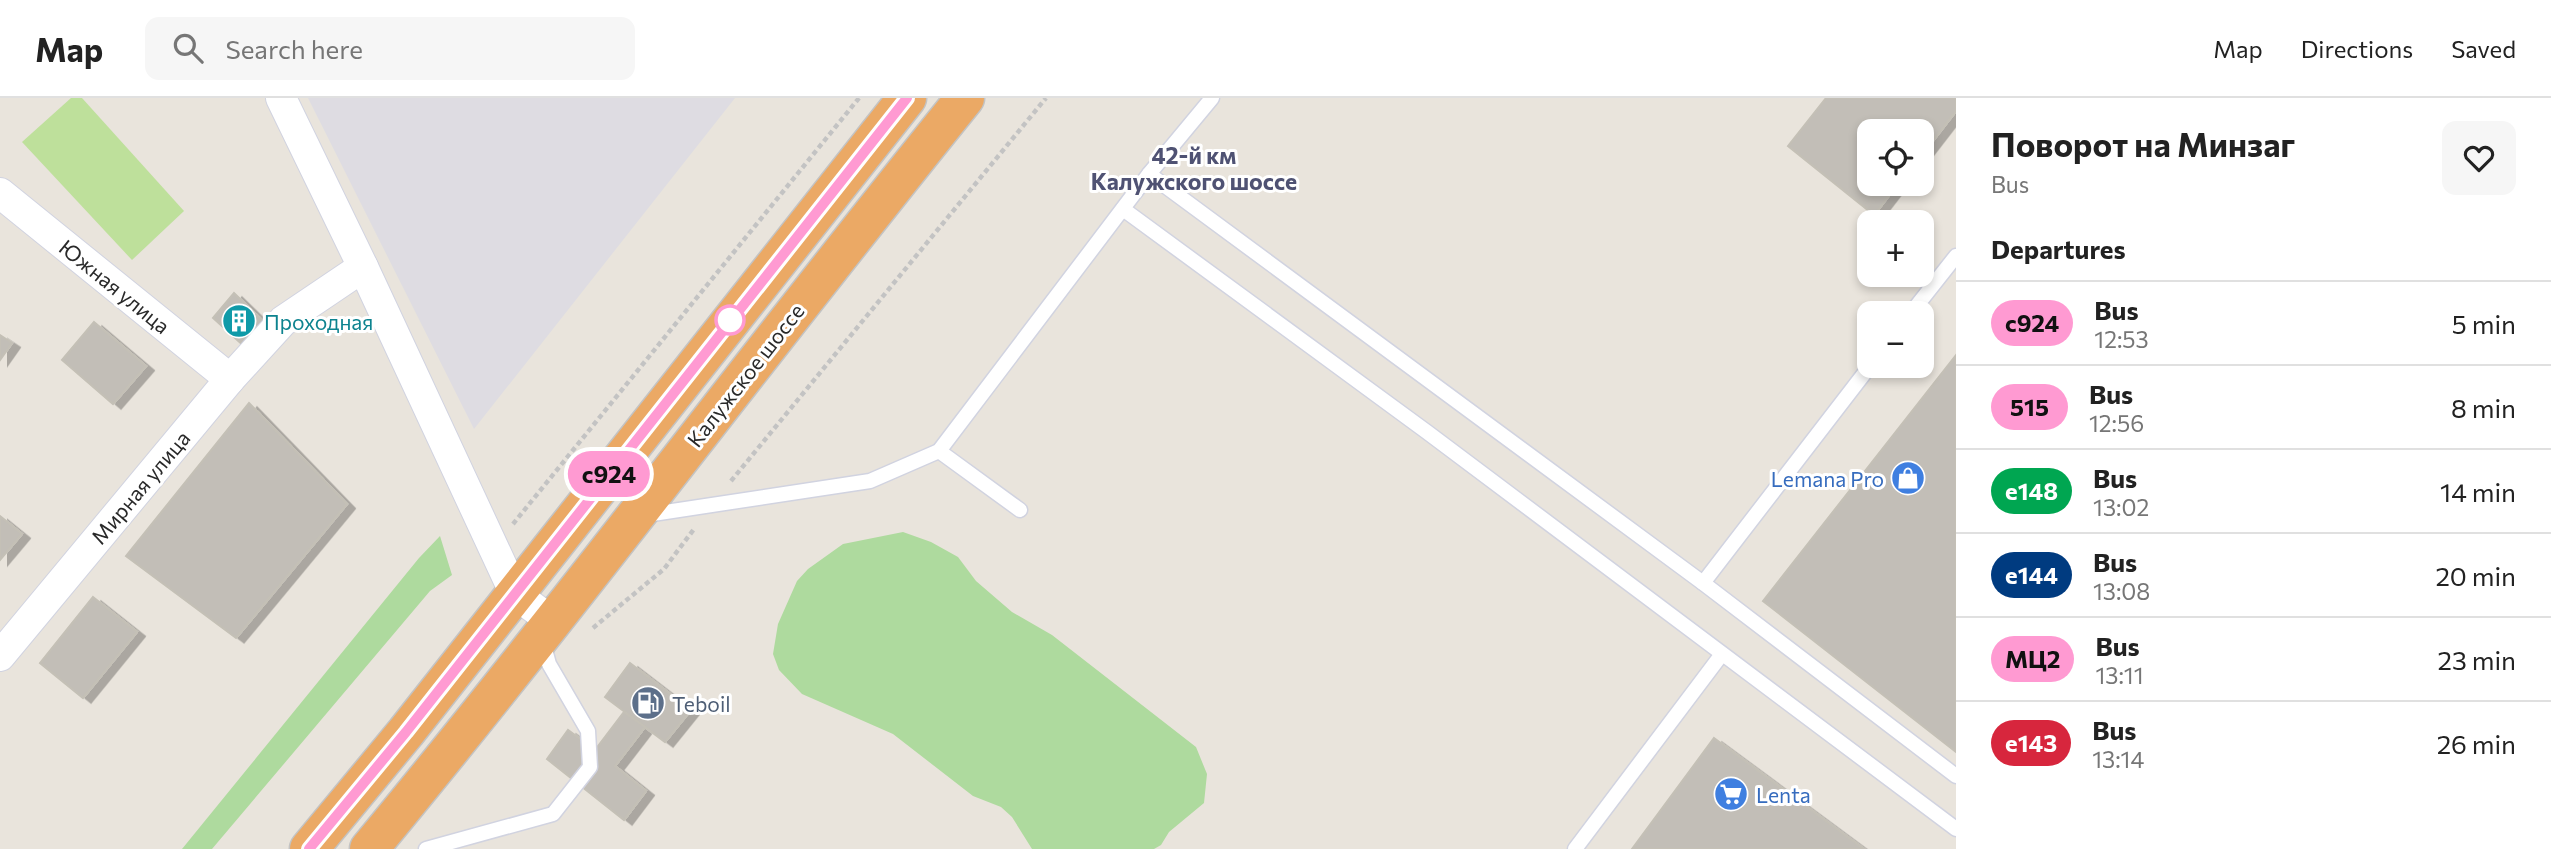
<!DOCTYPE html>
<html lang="en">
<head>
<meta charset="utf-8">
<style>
	:root { --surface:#fff; --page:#f6f6f6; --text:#222; --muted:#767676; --line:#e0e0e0 }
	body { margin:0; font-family:Commissioner,sans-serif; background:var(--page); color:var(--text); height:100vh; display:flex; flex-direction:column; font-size:26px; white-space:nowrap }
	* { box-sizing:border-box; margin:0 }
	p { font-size:23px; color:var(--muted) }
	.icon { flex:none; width:38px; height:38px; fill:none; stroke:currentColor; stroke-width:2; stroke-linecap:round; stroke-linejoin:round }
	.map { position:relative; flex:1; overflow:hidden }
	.sheet { display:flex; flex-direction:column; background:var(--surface); width:595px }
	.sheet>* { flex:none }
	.badge { padding:0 14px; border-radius:23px; font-size:24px; line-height:46px }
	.tools { position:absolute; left:1857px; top:21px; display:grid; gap:14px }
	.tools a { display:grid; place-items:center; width:77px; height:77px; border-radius:14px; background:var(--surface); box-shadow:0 4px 10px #0003; font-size:35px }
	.map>.badge { position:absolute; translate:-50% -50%; box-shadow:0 0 0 4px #fff }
	h2 { padding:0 35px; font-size:26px; line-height:63px }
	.round { display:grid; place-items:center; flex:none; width:74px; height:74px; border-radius:14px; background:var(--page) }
	.head { display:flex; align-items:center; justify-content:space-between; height:119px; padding:0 35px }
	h1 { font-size:33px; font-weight:700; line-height:52px }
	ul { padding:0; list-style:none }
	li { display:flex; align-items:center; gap:21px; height:84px; padding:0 35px; border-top:2px solid var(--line) }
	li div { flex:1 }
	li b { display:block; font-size:26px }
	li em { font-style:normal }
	li .badge { min-width:77px; font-weight:700; text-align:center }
	header { display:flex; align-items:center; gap:42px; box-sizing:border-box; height:98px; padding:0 35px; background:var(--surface); border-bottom:2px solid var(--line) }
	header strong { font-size:33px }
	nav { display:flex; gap:38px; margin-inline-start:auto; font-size:24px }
	.search { width:490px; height:63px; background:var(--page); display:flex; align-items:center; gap:18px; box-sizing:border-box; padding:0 24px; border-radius:14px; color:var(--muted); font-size:26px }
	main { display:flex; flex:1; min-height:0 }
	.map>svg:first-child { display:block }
	.industrial { fill:#dedce2 }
	.green { fill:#aeda9e }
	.pitch { fill:#bee09b }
	.building { fill:#c2beb7; stroke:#c4c0b6; stroke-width:2; filter:url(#shadow) }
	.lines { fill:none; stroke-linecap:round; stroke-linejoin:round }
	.lane-casing { stroke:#d1d3e0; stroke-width:17 }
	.street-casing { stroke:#d1d3e0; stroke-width:32 }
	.highway-casing { stroke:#c3c3c3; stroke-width:41 }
	.path { stroke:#c3c3c3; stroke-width:4.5; stroke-dasharray:5 3.5; stroke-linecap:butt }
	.lane { stroke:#fff; stroke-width:14 }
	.street { stroke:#fff; stroke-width:30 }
	.highway { stroke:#eba965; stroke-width:38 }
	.line-casing { stroke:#fff; stroke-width:16 }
	.line { stroke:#ff9ad2; stroke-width:10 }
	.stop-dot { fill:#fff; stroke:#ff9ad2; stroke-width:3.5 }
	.labels { text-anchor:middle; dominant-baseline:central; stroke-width:6; stroke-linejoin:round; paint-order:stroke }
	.street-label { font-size:21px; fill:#292929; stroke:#fff }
	.culture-label { font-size:21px; fill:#0d838f; stroke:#fff; text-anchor:start }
	.shop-label { font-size:21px; fill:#366cbe; stroke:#fff; text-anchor:end }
	.service-label { font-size:21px; fill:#4e5e75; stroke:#fff; text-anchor:start }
	.neighbourhood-label { font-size:23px; font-weight:bold; fill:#4f5273; stroke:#fff }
</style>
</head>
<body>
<header>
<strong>Map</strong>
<div class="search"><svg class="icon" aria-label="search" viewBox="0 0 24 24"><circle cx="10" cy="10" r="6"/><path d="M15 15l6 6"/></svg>Search here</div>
<nav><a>Map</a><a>Directions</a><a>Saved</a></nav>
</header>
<main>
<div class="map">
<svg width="1956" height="751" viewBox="0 0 1956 751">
	<defs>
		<filter id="shadow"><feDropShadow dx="8" dy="4.5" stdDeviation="0" flood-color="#0004"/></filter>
	</defs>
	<rect width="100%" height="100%" fill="#e9e4dc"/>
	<polygon class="industrial" points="308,0 735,0 474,331"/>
	<g class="green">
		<polygon points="903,434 931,444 958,459 976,483 1012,514 1052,537 1196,649 1207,676 1204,705 1169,734 1161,747 1154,751 1032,751 1012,719 1001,709 973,698 893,636 802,596 779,572 773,556 778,526 797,483 808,471 843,446"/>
		<polygon points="440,438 452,477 430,493 212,751 182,751 419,460"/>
	</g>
	<polygon class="pitch" points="71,0 82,0 184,113 132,162 22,44"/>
	<g class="building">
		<polygon points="1826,0 1956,0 1956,13 1922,57 1922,33 1869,33 1869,86 1898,86 1874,117 1788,48"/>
		<polygon points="234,195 266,226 245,249 213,220"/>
		<polygon points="94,224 146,268 113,306 62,262"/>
		<polygon points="0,237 12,245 0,262"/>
		<polygon points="1956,257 1956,654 1763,503"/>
		<polygon points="249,305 347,406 236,540 126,458"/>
		<polygon points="0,418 22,436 0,462"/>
		<polygon points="93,499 137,534 83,600 40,565"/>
		<polygon points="630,565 691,612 665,644 605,599"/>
		<polygon points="624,614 645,629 615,668 646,693 624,722 547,661 568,632 595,652"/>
		<polygon points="1714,640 1864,751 1632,751"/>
	</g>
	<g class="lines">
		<g class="lane-casing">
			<g id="lane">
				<polyline points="1149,76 1703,485 1956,678"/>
				<polyline points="1123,111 1427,334 1956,731"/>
				<polyline points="1911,215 1956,158"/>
				<polyline points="939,353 1020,412"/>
				<polyline points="646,417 870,383 939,353 1149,76 1212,0"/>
				<polyline points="1703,485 1870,268"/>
				<polyline points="426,751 553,716 590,669 588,633 549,566 543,544"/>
				<polyline points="1575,751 1722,556"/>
			</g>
		</g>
		<g class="street-casing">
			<g id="street">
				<polyline points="281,0 363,169 515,496 553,524"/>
				<polyline points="0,95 230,281"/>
				<polyline points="0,558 230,281 283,223 363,169"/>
			</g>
		</g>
		<g class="highway-casing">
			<g id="highway">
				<polyline points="309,751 406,634 907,0"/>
				<path d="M 369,751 C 573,505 764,248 965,0"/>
			</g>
		</g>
		<g class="path">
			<polyline points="731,383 1046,0"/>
			<polyline points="513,426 859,0"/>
			<polyline points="593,530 664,471 694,431"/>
		</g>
		<use href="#lane" class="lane"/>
		<use href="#street" class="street"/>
		<use href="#highway" class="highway"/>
	</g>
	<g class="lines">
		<g class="line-casing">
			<polyline id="line" points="309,751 406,634 907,0"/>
		</g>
		<use href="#line" class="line"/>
	</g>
	<defs>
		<g id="building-disc" transform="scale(1.75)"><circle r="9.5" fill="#0f9aa8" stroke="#fff"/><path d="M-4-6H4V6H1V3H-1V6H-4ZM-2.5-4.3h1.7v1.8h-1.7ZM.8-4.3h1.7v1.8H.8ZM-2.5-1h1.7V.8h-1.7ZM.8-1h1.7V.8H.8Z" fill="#fff"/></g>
		<g id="shop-disc" transform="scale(1.75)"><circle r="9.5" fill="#3f7fe0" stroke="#fff"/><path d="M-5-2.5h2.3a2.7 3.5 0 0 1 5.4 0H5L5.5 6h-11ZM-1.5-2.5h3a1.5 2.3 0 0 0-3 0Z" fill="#fff"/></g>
		<g id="fuel-disc" transform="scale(1.75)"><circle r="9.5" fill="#5c6f8a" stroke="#fff"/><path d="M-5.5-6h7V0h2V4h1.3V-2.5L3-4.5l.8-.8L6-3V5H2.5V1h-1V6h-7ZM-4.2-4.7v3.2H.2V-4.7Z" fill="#fff"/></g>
		<g id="supermarket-disc" transform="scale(1.75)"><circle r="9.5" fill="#3f7fe0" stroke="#fff"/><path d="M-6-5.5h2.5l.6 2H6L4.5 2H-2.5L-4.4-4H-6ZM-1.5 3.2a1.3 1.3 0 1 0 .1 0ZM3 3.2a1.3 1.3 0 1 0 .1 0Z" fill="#fff"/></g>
	</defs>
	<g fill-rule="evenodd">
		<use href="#building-disc" x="239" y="223"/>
		<use href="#shop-disc" x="1908" y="380"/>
		<use href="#fuel-disc" x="648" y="605"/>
		<use href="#supermarket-disc" x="1731" y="696"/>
	</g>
	<circle class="stop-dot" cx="730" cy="222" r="14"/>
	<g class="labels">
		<g class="street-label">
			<text transform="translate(115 188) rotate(39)">Южная улица</text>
			<text transform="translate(745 277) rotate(-52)">Калужское шоссе</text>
			<text transform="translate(140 389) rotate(-50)">Мирная улица</text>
		</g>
		<g class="culture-label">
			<text x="264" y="223">Проходная</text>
		</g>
		<g class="shop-label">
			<text x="1884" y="380">Lemana Pro</text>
			<text x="1756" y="696" text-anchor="start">Lenta</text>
		</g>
		<g class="service-label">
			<text x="672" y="605">Teboil</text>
		</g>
		<g class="neighbourhood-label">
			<text x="1194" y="57">42-й км<tspan x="1194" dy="26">Калужского шоссе</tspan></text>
		</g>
	</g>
</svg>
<div class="tools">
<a><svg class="icon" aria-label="locate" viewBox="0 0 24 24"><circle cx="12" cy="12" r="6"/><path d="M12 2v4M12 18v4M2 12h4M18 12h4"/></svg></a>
<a>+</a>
<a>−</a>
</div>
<b class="badge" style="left:609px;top:376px;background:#ff9ad2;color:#111">с924</b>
</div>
<section class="sheet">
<div class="head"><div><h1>Поворот на Минзаг</h1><p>Bus</p></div><a class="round"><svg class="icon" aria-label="heart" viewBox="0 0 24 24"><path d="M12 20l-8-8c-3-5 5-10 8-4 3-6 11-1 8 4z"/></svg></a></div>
<h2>Departures</h2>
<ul>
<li><span class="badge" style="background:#ff9ad2;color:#111">с924</span><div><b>Bus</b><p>12:53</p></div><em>5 min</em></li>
<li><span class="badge" style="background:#ff9ad2;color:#111">515</span><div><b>Bus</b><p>12:56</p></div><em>8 min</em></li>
<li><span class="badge" style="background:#00a651;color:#fff">е148</span><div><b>Bus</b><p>13:02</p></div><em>14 min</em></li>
<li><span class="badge" style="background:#003b80;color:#fff">е144</span><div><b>Bus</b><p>13:08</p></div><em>20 min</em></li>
<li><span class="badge" style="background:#ff9ad2;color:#111">МЦ2</span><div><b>Bus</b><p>13:11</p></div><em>23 min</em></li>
<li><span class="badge" style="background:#d7263d;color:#fff">е143</span><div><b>Bus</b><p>13:14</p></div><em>26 min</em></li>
</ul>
</section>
</main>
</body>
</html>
